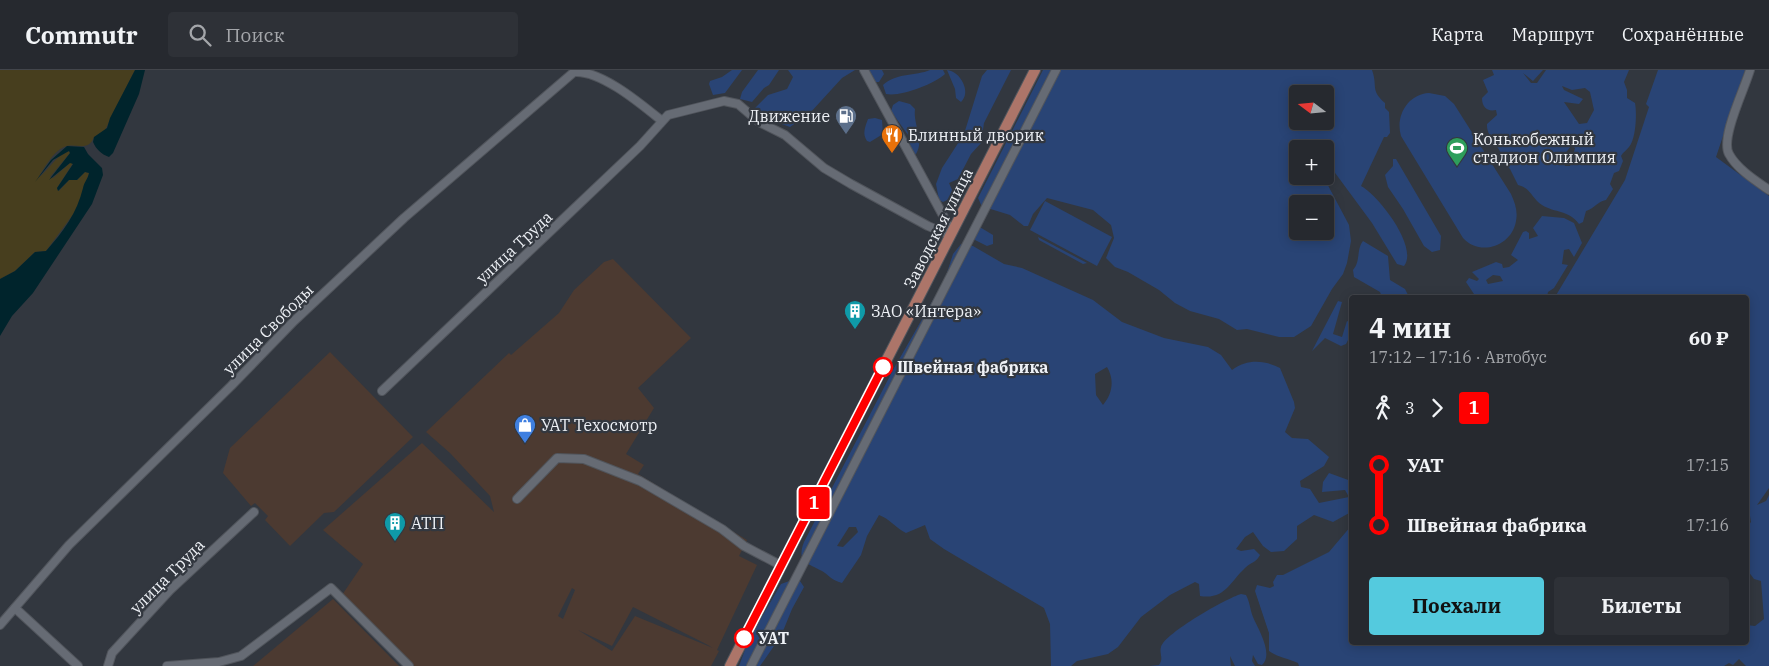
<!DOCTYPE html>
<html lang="ru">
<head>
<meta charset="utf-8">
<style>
	:root { --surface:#26292f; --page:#2e3137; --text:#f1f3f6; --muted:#a4a6aa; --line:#42454b; --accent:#54cade }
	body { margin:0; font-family:"IBM Plex Serif",serif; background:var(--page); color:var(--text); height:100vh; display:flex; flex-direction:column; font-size:19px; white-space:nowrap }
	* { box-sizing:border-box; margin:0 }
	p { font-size:16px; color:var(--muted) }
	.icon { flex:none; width:28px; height:28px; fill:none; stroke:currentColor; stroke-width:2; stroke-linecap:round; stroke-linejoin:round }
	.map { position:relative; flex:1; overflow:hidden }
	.sheet { position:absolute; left:1349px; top:225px; width:400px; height:350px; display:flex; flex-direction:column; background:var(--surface); border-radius:5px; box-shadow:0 2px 12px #0003,0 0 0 1px var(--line) }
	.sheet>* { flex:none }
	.badge { padding:0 10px; border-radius:4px; font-size:18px; line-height:32px }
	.needle { width:32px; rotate:286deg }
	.controls { position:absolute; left:1289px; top:15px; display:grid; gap:10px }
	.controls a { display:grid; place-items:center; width:45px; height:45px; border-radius:5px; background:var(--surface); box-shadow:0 2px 12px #0003,0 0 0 1px var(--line); font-size:25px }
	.map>.badge { position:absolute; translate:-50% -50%; box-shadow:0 0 0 2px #fff }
	.legs { display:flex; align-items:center; gap:8px; height:55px; padding:0 20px; font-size:16px }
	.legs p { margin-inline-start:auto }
	.headline { display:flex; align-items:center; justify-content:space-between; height:85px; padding:0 20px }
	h1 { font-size:28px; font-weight:700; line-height:38px }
	.action { display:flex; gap:10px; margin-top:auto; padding:10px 20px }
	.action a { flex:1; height:58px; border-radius:5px; background:var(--accent); color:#111; font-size:20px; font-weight:700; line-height:58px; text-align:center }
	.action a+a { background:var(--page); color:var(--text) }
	ul { padding:0 20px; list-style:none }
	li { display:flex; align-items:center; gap:18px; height:60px; font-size:19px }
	li i { display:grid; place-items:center; width:8px; height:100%; margin:0 6px; background:currentColor }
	li i::after { content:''; width:12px; height:12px; margin:-6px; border:4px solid; border-radius:50%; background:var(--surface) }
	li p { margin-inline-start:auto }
	li:first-child i { background:linear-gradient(#0000 50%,currentColor 0) }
	li:last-child i { background:linear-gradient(currentColor 50%,#0000 0) }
	header { display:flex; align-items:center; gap:30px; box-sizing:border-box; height:70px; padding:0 25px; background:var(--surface); border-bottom:1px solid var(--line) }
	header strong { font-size:24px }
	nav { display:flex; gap:28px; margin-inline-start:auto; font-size:18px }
	.search { width:350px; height:45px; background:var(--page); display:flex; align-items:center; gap:12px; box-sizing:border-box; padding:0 18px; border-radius:5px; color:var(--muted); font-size:19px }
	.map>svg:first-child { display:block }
	.industrial { fill:#4c3a31; fill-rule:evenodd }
	.green { fill:#294475; fill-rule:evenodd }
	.sand { fill:#473e1e }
	.water { fill:#00242c }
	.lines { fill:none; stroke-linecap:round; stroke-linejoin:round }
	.minor-casing { stroke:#51555c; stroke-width:10 }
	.major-casing { stroke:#51555c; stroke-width:12 }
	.minor { stroke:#666b74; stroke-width:8 }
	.major { stroke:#ac7569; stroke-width:10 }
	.line-1-casing { stroke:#fff; stroke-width:11 }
	.line-1 { stroke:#f00; stroke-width:8 }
	.stop-1-dot { fill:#fff; stroke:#f00; stroke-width:2.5 }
	.labels { text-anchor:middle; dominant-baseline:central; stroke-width:4.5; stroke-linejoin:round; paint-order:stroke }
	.poi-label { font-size:16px; fill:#eef1f6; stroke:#32373f; text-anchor:start }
	.street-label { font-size:16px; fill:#eef1f6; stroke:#32373f }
	.stop-label { font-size:16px; font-weight:bold; fill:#eef1f6; stroke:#32373f; text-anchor:start }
</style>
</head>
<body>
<header>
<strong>Commutr</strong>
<div class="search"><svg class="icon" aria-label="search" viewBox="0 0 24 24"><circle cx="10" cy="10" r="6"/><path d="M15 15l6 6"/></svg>Поиск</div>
<nav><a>Карта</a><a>Маршрут</a><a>Сохранённые</a></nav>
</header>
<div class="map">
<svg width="1769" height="596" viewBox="0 0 1769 596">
	<rect width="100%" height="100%" fill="#32373f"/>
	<g class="industrial">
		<path d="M 613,189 L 691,268 L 638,318 L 654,338 L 626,384 L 644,395 L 638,404 L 747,470 L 739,486 L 757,495 L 717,580 L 719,581 L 711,596 L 411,596 L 342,525 L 363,494 L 323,460 L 422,373 L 494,442 L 490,426 L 450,383 L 426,362 L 509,283 L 511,285 L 559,243 L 574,220 L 604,192 ZM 572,518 L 575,520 L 563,549 L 558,546 ZM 633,537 L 706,574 L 713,578 L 635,546 L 612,581 L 578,560 L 612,576 Z"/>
		<polygon points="330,282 413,367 334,442 324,443 290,476 265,450 268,446 255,433 251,436 223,403 230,378"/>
		<polygon points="333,529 399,596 253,596"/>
	</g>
	<g class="green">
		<polygon points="732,0 742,0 725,23 713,25 709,14 710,11 722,7"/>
		<polygon points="758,0 779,0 769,15 764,18 752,32 740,29 742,22"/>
		<polygon points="788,0 855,0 842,8 810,43 790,57 760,46 755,38 768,25 787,19 793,7"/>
		<polygon points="867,0 882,0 884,4 879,12 875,12"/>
		<path d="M 930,0 L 943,0 L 945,4 C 934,14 901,27 886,24 L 883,15 C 895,3 916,6 930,0 Z"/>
		<path d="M 947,0 C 960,1 972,22 961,32 L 956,28 L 955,19 Z"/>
		<polygon points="987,0 1011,0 984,53 981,73 971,84 958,109 949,113 953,122 951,128 943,132 939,130 936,114 942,98 964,64 982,6"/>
		<path d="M 1043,0 L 1372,0 C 1378,17 1370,20 1385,33 L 1385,38 L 1389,42 L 1390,63 L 1387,67 L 1384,67 L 1361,116 C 1378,125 1419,177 1404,196 L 1397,194 L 1372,153 L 1330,96 L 1325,95 L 1325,79 L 1298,79 L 1298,106 L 1323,106 L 1349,155 L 1351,171 L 1347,193 L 1343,204 L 1332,219 L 1311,256 L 1294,267 L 1279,267 L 1247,259 L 1237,260 L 1219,249 L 1190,241 L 1175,233 L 1159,220 L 1128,202 L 1115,197 L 1106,188 L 1114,168 L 1111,155 L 1093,140 L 1047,128 L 1033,144 L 1028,156 L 1024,156 L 1010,145 L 984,137 L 983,139 L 978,128 ZM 1298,24 L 1325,24 L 1325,51 L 1298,51 ZM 1298,134 L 1325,134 L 1325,161 L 1298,161 Z"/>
		<path d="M 1492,0 L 1543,0 L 1533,11 L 1523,3 L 1531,13 L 1537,13 L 1546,0 L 1629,0 L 1624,12 L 1627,20 L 1627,28 L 1635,33 C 1637,43 1636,69 1629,77 C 1627,80 1623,82 1621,86 L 1623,91 L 1619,101 L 1614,103 L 1610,114 L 1613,119 L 1606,130 C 1598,131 1595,138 1586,141 L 1583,152 L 1579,154 C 1569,140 1555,143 1542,135 C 1532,129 1531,118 1518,115 L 1510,99 L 1503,91 C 1502,77 1486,68 1487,54 L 1497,45 L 1496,40 C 1487,42 1482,37 1482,28 L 1488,22 L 1483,10 L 1494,5 ZM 1562,16 L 1572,20 L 1585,18 L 1590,22 L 1594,40 L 1587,53 L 1579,54 L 1564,32 L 1579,34 L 1583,29 L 1564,20 ZM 1571,76 L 1575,78 L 1570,96 L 1565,96 L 1564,85 Z"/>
		<path d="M 1658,0 L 1745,0 L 1716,87 L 1769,126 L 1769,418 L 1757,435 L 1766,431 L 1769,425 L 1769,596 L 1746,596 L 1739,589 L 1733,595 L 1729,593 L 1724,596 L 1299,596 L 1298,593 C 1288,588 1279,588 1269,581 L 1269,563 L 1255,521 L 1257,515 L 1270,518 L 1274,516 L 1273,512 L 1277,505 L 1283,505 L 1329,482 L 1351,456 L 1351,572 L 1746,572 L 1746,555 L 1755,556 L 1764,549 L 1761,511 L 1754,509 L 1748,501 L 1749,524 L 1746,535 L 1746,458 L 1751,452 L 1750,446 L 1746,451 L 1746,228 L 1555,227 L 1625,110 L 1649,37 L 1646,34 Z"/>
		<path d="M 1429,23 L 1445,26 L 1454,34 L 1511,124 C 1515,133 1518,141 1516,151 C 1512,176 1480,187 1463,168 L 1401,66 C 1395,46 1408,24 1429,23 Z"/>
		<path d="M 899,31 L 910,34 L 915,39 C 913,56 925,69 916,84 L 912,83 L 908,65 L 891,41 L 893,35 Z"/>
		<path d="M 875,48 L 882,50 L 883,64 L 870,72 L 867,71 C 862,64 865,57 868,49 Z"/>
		<polygon points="1393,89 1396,89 1441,166 1440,180 1432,182 1424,176 1403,139 1388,117 1385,105 1393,96"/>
		<polygon points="1045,131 1112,167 1097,196 1030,160"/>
		<path d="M 1542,146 L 1564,148 L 1574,153 L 1582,173 L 1574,187 L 1569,179 L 1564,180 L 1562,194 L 1568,195 L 1554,218 L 1548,222 L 1547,227 L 1489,227 L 1486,224 L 1483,227 L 1476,227 L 1466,212 L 1469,208 L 1477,211 L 1479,209 L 1472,202 L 1496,192 L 1502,194 L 1503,198 L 1509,197 L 1518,190 L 1511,185 L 1523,162 L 1526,161 L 1529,163 L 1529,169 L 1538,166 L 1533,158 ZM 1493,205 L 1500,206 L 1503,211 L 1488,214 L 1486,210 Z"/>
		<polygon points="978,156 993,165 993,174 987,176 975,170 973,165"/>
		<polygon points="1038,167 1087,193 1083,194 1039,170"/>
		<path d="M 1363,171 L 1388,186 L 1390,210 L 1405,219 L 1409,227 L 1382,227 L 1380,222 L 1354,207 L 1353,200 C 1361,191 1356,180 1363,171 Z"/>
		<path d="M 961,174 L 973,176 L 1004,194 L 1022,198 L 1093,230 L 1122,252 L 1164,268 L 1208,277 L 1221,285 L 1232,300 C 1247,289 1264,290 1280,298 L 1294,332 L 1295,338 L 1285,362 L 1292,368 L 1308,369 L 1329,387 L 1324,396 L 1300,411 L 1301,417 L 1310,419 L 1319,433 L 1349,427 L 1345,420 L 1322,422 L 1323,412 L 1329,403 L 1351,411 L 1351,442 L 1333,452 L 1314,445 L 1297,456 L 1297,469 L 1284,481 L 1271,482 L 1263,476 L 1253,462 L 1245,467 L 1236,479 L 1241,481 L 1254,479 L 1260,485 C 1256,493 1251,492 1245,498 C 1230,512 1225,530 1200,526 L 1199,514 L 1195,512 L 1170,525 L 1141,547 L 1118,577 L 1108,584 L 1077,591 L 1071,596 L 1051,596 L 1050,554 L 1044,538 L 944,479 L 930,469 L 925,455 L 906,463 C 896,458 890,449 879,445 L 867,466 L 861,485 L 842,513 C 831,510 830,506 822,501 C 808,493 796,493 804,472 L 893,300 L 945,209 L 953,184 ZM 1107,297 C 1115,310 1112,325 1103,335 L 1096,325 L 1095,304 ZM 849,457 L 856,457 L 858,462 L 843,477 L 837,476 Z"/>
		<polygon points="1338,231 1342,232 1333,264 1342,267 1347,251 1349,252 1351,264 1346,274 1341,276 1325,268 1312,281"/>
		<polygon points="798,508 804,517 792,539 781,566 760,596 739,596 749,569 781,514"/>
		<path d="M 1241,524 L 1246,525 C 1250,532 1250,540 1253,547 C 1258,559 1274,584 1262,595 L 1258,594 L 1253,585 L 1252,591 L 1255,596 L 1235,596 L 1230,586 L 1231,596 L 1150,596 L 1159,595 C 1164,588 1159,584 1161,577 C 1165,563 1227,528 1241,524 Z"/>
	</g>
	<path class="sand" d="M 0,0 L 135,0 L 104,62 L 94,67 C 88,83 75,72 64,77 C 53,82 44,98 38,108 C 50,99 54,87 69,81 L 70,83 L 50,107 L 53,108 L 70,93 L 73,93 L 57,118 L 59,121 L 69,110 L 77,110 L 85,102 L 89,103 L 77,139 L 46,181 L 35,182 L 15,201 L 0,209 Z"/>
	<g class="water">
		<path d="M 135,0 L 145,0 L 139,24 L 113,83 L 109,87 C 101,84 96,79 93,72 L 94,67 L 107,58 L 110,48 Z"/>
		<path d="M 67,76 L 84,77 L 88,84 L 102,98 L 103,105 L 92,134 L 33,223 L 12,246 L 0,266 L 0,209 L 15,201 L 35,182 L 46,181 C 63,162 77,143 83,118 C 84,112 88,109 89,103 L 85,102 L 77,110 L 69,110 L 58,121 L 57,118 L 73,94 L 70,93 L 49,110 L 70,83 L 69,81 L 53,90 L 35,112 L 51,90 Z"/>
	</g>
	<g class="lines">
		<g class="minor-casing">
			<g id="minor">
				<path d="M 1750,0 C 1745,18 1720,68 1729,84 C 1737,99 1756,111 1769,120"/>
				<polyline points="382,321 559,153 640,76 668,45 724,31 738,34 759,52 785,65 824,98 851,114 928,156 945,163 952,162 864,0"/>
				<polyline points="517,429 557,388 584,389 640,411 722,459 744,476 782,496"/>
				<polyline points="15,538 78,596"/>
				<path d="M 0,555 L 69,475 L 231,316 L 294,251 L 404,148 L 574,2 C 601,0 641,34 662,51"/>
				<polyline points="108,596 112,583 170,520 254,442"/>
				<polyline points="167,596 219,592 241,586 331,518 409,596"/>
				<polyline points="751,596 1056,0"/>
			</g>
		</g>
		<g class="major-casing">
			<polyline id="major" points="730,596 1035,0"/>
		</g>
		<use href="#minor" class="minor"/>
		<use href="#major" class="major"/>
	</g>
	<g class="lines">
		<g class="line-1-casing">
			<polyline id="line-1" points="744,568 883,297"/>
		</g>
		<use href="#line-1" class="line-1"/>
	</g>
	<defs>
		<g id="fuel-pin" transform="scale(1.125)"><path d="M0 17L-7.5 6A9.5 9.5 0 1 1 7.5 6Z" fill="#5c6f8a" stroke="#32373f"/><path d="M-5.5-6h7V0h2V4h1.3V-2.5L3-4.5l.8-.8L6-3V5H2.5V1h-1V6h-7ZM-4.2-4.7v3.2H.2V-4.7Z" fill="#fff"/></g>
		<g id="restaurant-pin" transform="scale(1.125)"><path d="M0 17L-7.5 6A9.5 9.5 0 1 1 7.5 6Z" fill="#e8710a" stroke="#32373f"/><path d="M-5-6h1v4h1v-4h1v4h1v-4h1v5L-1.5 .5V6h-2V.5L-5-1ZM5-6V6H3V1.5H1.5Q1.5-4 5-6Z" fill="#fff"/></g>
		<g id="stadium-pin" transform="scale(1.125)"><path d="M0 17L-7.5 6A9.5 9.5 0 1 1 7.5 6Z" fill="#2e9e5b" stroke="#32373f"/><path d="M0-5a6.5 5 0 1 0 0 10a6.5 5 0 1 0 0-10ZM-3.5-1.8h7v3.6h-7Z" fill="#fff"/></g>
		<g id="building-pin" transform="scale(1.125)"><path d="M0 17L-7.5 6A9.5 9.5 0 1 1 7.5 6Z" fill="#0f9aa8" stroke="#32373f"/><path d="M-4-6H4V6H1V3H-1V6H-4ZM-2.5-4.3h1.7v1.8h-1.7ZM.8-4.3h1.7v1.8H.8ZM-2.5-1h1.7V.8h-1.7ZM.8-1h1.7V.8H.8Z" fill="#fff"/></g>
		<g id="shop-pin" transform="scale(1.125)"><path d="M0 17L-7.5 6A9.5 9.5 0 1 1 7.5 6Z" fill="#3f7fe0" stroke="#32373f"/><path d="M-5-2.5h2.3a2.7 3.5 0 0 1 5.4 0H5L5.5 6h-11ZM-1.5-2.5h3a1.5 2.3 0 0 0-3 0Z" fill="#fff"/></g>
	</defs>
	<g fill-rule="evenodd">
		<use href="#fuel-pin" x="846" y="46"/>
		<use href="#restaurant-pin" x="892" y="65"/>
		<use href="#stadium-pin" x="1457" y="78"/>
		<use href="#building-pin" x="855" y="241"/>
		<use href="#shop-pin" x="525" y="355"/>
		<use href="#building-pin" x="395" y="453"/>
	</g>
	<g class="stop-1-dot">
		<circle cx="883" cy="297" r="9"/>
		<circle cx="744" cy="568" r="9"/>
	</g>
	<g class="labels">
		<g class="poi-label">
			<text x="830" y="46" text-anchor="end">Движение</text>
			<text x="908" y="65">Блинный дворик</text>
			<text x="1473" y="69">Конькобежный<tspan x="1473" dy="18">стадион Олимпия</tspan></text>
			<text x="871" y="241">ЗАО «Интера»</text>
			<text x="541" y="355">УАТ Техосмотр</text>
			<text x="411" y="453">АТП</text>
		</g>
		<g class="street-label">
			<text transform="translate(938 158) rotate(-63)">Заводская улица</text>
			<text transform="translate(514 177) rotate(-43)">улица Труда</text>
			<text transform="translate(268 259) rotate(-45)">улица Свободы</text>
			<text transform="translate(167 506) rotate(-45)">улица Труда</text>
		</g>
		<g class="stop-label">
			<text x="897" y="297">Швейная фабрика</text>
			<text x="758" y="568">УАТ</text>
		</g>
	</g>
</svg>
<div class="controls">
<a><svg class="needle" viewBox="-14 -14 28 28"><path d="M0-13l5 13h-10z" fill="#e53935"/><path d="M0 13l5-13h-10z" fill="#a4a6aa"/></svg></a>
<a>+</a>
<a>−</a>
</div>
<b class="badge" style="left:814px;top:433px;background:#f00;color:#fff">1</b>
<section class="sheet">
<div class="headline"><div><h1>4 мин</h1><p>17:12 – 17:16 · Автобус</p></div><b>60 ₽</b></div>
<div class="legs"><svg class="icon" aria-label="walk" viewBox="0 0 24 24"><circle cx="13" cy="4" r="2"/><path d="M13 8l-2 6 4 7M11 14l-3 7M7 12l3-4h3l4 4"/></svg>3<svg class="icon" aria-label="forward" viewBox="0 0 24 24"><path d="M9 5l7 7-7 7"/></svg><b class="badge" style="background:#f00;color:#fff">1</b></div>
<ul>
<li><i style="color:#f00"></i><b>УАТ</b><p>17:15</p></li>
<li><i style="color:#f00"></i><b>Швейная фабрика</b><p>17:16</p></li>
</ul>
<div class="action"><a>Поехали</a><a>Билеты</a></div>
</section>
</div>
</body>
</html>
